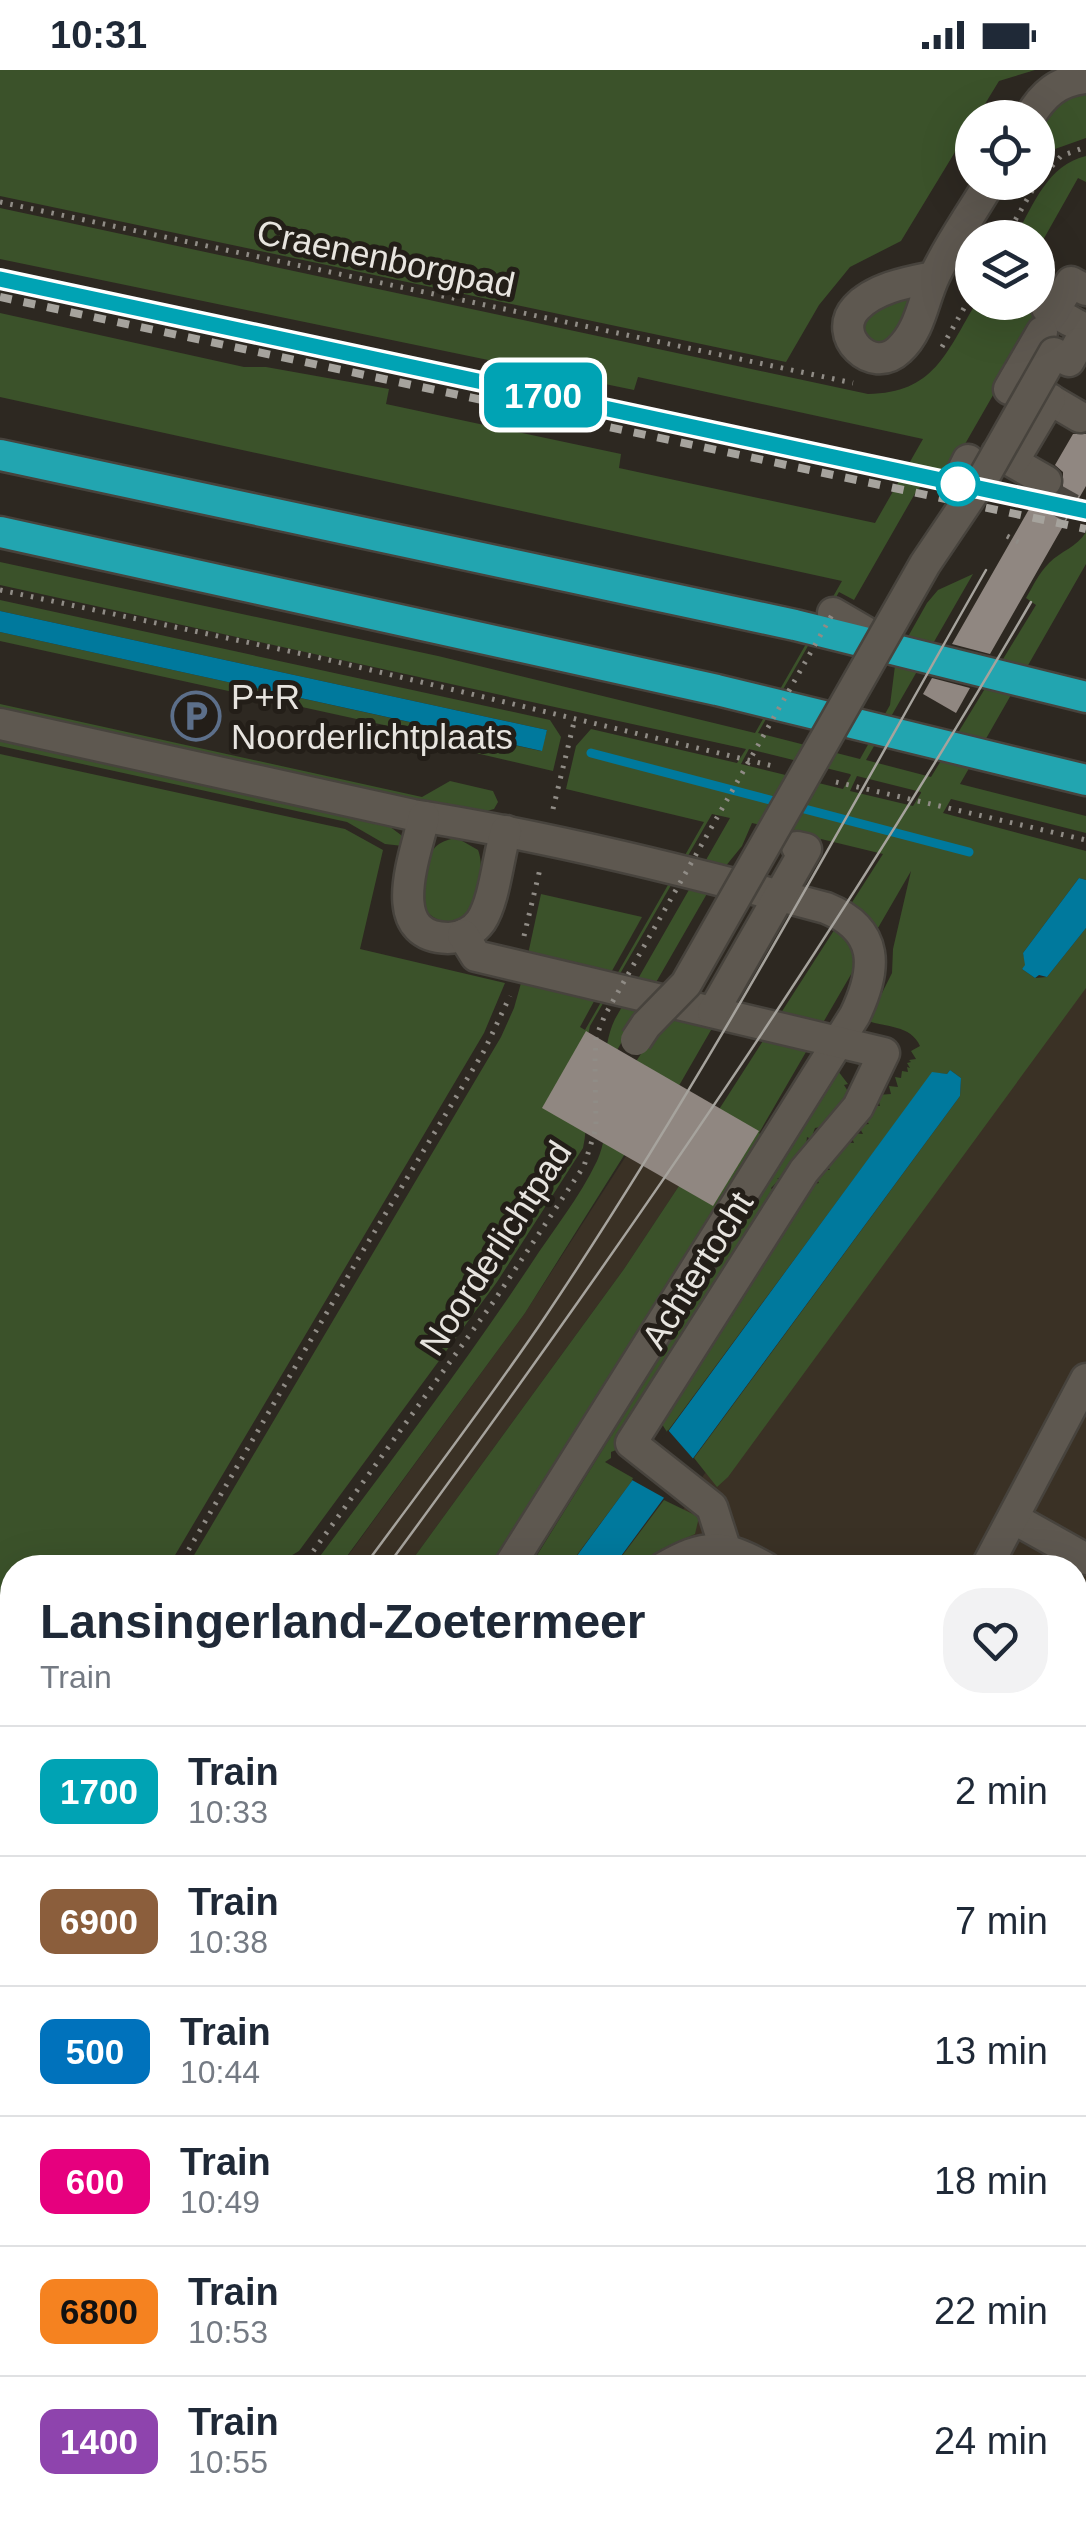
<!DOCTYPE html>
<html lang="en">
<head>
<meta charset="utf-8">
<style>
	:root { --surface:#fff; --page:#f2f2f3; --text:#1f2937; --muted:#747a83; --line:#e0e1e3 }
	body { margin:0; font-family:Helvetica,sans-serif; background:var(--page); color:var(--text); height:100vh; display:flex; flex-direction:column; font-size:38px; white-space:nowrap }
	* { box-sizing:border-box; margin:0 }
	p { font-size:32px; color:var(--muted) }
	.icon { flex:none; width:55px; height:55px; fill:none; stroke:currentColor; stroke-width:2; stroke-linecap:round; stroke-linejoin:round }
	.map { position:relative; flex:1; overflow:hidden }
	.sheet { position:absolute; left:0px; top:1485px; width:1088px; height:972px; display:flex; flex-direction:column; background:var(--surface); border-radius:40px 40px 0 0; box-shadow:0 10px 40px #0002 }
	.sheet>* { flex:none }
	.badge { padding:0 20px; border-radius:15px; font-size:35px; line-height:65px }
	.buttons { position:absolute; left:955px; top:30px; display:grid; gap:20px }
	.buttons a { display:grid; place-items:center; width:100px; height:100px; border-radius:50%; background:var(--surface); box-shadow:0 10px 40px #0002; font-size:50px }
	.map>.badge { position:absolute; translate:-50% -50%; box-shadow:0 0 0 5px #fff }
	.round { display:grid; place-items:center; flex:none; width:105px; height:105px; border-radius:40px; background:var(--page) }
	.summary { display:flex; align-items:center; justify-content:space-between; height:170px; padding:0 40px }
	h1 { font-size:48px; font-weight:600; line-height:75px }
	ul { padding:0; list-style:none }
	li { display:flex; align-items:center; gap:30px; height:130px; padding:0 40px; border-top:2px solid var(--line) }
	li div { flex:1 }
	li b { display:block; font-size:38px }
	li em { font-style:normal }
	li .badge { min-width:110px; font-weight:700; text-align:center }
	.status { display:flex; justify-content:space-between; align-items:center; height:70px; padding:0 50px; background:var(--surface); direction:ltr }
	.status svg { height:28px; fill:currentColor }
	.map>svg:first-child { display:block }
	.built { fill:#3a3125 }
	.green { fill:#3b522a; fill-rule:evenodd }
	.water { fill:#00799d }
	.pier { fill:#2d2821 }
	.lines { fill:none; stroke-linecap:round; stroke-linejoin:round }
	.stream { stroke:#00799d; stroke-width:9 }
	.building { fill:#908781 }
	.minor-tunnel { stroke:#49443e; stroke-width:30; stroke-dasharray:30 15; stroke-linecap:butt }
	.minor-casing { stroke:#47433d; stroke-width:35 }
	.highway-casing { stroke:#47433d; stroke-width:35 }
	.path { stroke:#908c86; stroke-width:5; stroke-dasharray:2.5 8; stroke-linecap:butt }
	.minor { stroke:#5e5850; stroke-width:30 }
	.highway { stroke:#22a5b0; stroke-width:30 }
	.tram { stroke:#a6a39d; stroke-width:2.5 }
	.rail { stroke:#a6a39d; stroke-width:8; stroke-dasharray:12 12; stroke-linecap:butt }
	.minor-bridge-casing { stroke:#47433d; stroke-width:35; stroke-linecap:butt }
	.path-bridge { stroke:#908c86; stroke-width:5; stroke-dasharray:2.5 8; stroke-linecap:butt }
	.minor-bridge { stroke:#5e5850; stroke-width:30 }
	.line-casing { stroke:#fff; stroke-width:22 }
	.line { stroke:#00a3b4; stroke-width:15 }
	.stop-dot { fill:#fff; stroke:#00a3b4; stroke-width:5 }
	.labels { text-anchor:middle; dominant-baseline:central; stroke-width:10; stroke-linejoin:round; paint-order:stroke }
	.street-label { font-size:35px; fill:#e7e4df; stroke:#231e18 }
	.poi-label { font-size:35px; fill:#e7e4df; stroke:#231e18; text-anchor:start }
</style>
</head>
<body>
<div class="status"><b>10:31</b><svg viewBox="0 0 49 12"><path d="M0 12V9h3v3zM5 12V6h3v6zM10 12V3h3v9zM15 12V0h3v12zM26 1h20v11H26zM47 4h2v5h-2z"/></svg></div>
<div class="map">
<svg width="1086" height="2456" viewBox="0 0 1086 2456">
	<rect width="100%" height="100%" fill="#2d2821"/>
	<g class="built">
		<polygon points="1086,872 1086,2365 1075,2358 1075,1498 649,1498 703,1406"/>
		<polygon points="626,1086 679,1116 624,1199 407,1497 339,1498 525,1243"/>
	</g>
	<g class="green">
		<polygon points="0,0 1035,0 999,11 977,47 972,48 972,54 901,171 850,197 819,235 786,292 0,126"/>
		<path d="M 1086,23 L 1086,68 L 1055,79 L 1038,96 C 1037,58 1042,30 1086,23 Z"/>
		<path d="M 1086,86 L 1086,112 L 1078,108 L 1038,179 L 1038,168 L 1015,167 C 1033,136 1047,95 1086,86 Z"/>
		<path d="M 0,138 L 868,324 C 934,323 946,283 976,233 L 1037,233 L 1047,238 L 1032,257 L 957,388 L 917,420 L 854,530 L 839,522 L 758,663 L 860,689 L 890,635 L 896,588 L 927,533 L 938,520 L 973,504 L 866,690 L 931,707 L 1036,535 L 1026,528 C 1033,516 1039,503 1049,493 C 1061,481 1077,477 1086,462 L 1086,494 L 960,714 L 1086,746 L 1086,763 L 951,729 L 943,743 L 1086,781 L 1086,810 L 1079,808 L 1023,883 L 1026,895 L 1022,899 L 1035,908 L 1047,907 L 1086,858 L 1086,918 L 728,1407 L 717,1417 L 694,1388 L 960,1026 L 961,1008 L 950,1000 L 947,1004 L 932,1003 L 667,1362 L 658,1348 L 664,1345 L 662,1342 L 666,1341 L 664,1339 L 668,1338 L 671,1329 L 674,1329 L 673,1325 L 676,1326 L 681,1313 L 683,1314 L 684,1307 L 690,1308 L 690,1304 L 692,1304 L 692,1294 L 698,1295 L 695,1290 L 704,1286 L 701,1280 L 705,1280 L 704,1276 L 710,1277 L 710,1271 L 714,1270 L 712,1264 L 717,1265 L 722,1251 L 728,1252 L 730,1245 L 733,1246 L 729,1240 L 736,1240 L 736,1234 L 742,1230 L 740,1223 L 746,1224 L 749,1214 L 752,1215 L 750,1212 L 756,1208 L 752,1203 L 761,1199 L 758,1194 L 762,1193 L 761,1185 L 768,1184 L 766,1177 L 775,1178 L 770,1170 L 781,1169 L 778,1163 L 785,1162 L 780,1154 L 784,1153 L 783,1149 L 793,1150 L 788,1142 L 794,1138 L 795,1131 L 801,1132 L 798,1126 L 801,1125 L 801,1122 L 806,1123 L 804,1116 L 819,1113 L 814,1105 L 820,1100 L 830,1100 L 827,1095 L 830,1095 L 833,1085 L 839,1085 L 837,1078 L 843,1079 L 841,1072 L 854,1073 L 850,1063 L 863,1064 L 858,1055 L 869,1054 L 865,1049 L 871,1045 L 868,1039 L 872,1039 L 871,1035 L 880,1036 L 877,1025 L 891,1024 L 889,1016 L 898,1017 L 895,1007 L 901,1008 L 902,1001 L 908,1002 L 907,997 L 910,998 L 907,993 L 911,992 L 909,990 L 916,989 L 911,981 L 920,976 C 911,955 885,957 868,951 L 892,903 L 893,879 L 911,801 L 759,1063 L 762,1065 L 489,1497 L 407,1497 L 624,1199 L 716,1060 L 709,1055 L 883,784 L 821,769 L 669,1033 L 660,1028 L 525,1243 L 339,1497 L 312,1497 C 386,1397 462,1298 531,1194 C 553,1160 580,1127 597,1091 C 618,1045 593,995 615,949 L 730,748 L 712,744 L 590,956 C 579,996 592,1038 583,1078 L 497,1212 L 299,1481 L 272,1497 L 187,1497 L 501,967 L 514,938 L 523,906 L 598,924 L 580,957 L 585,960 L 704,752 L 566,719 L 576,676 L 591,659 L 737,693 L 746,679 L 0,515 L 0,492 L 438,586 L 755,663 L 842,511 L 0,327 L 0,243 L 244,297 L 266,297 L 389,319 L 386,334 L 621,384 L 619,398 L 875,453 L 923,369 L 638,307 L 634,320 L 0,189 ZM 749,679 L 850,704 L 851,705 L 843,719 L 741,694 ZM 857,706 L 921,722 L 921,723 L 913,736 L 850,721 ZM 752,753 L 798,764 L 756,832 L 752,844 L 753,875 L 725,925 L 713,932 L 683,937 L 664,949 L 635,993 L 616,982 L 716,808 L 742,776 Z"/>
		<polygon points="904,226 914,231 893,268 879,276 861,264 864,247"/>
		<polygon points="0,530 550,650 561,667 553,701 463,680 457,671 0,571 0,562 541,681 547,660 0,541"/>
		<polygon points="0,634 422,727 450,711 493,721 498,732 494,739 487,741 397,728 0,641"/>
		<polygon points="0,670 389,756 401,765 403,776 385,774 347,752 0,676"/>
		<polygon points="0,684 345,759 383,780 360,879 505,913 484,963 168,1497 12,1498 12,1816 0,1811"/>
		<path d="M 457,768 L 478,780 C 488,804 472,870 435,848 C 428,844 422,838 421,829 C 420,820 425,808 426,798 C 430,779 437,771 457,768 Z"/>
		<polygon points="541,824 642,847 608,908 527,889"/>
		<polygon points="838,1001 848,1014 844,1015 849,1023 845,1024 847,1027 827,1049 825,1056 815,1058 811,1069 807,1067 806,1076 784,1101 783,1109 777,1108 779,1110 771,1118 774,1122 771,1123 772,1125 618,1377 615,1376 616,1380 611,1382 611,1388 605,1392 633,1408 632,1411 568,1497 529,1498"/>
		<polygon points="664,1430 699,1447 695,1464 664,1478 647,1497 613,1498"/>
		<polygon points="12,2034 12,2445 1070,2445 1086,2456 0,2456 0,2052"/>
	</g>
	<g class="water">
		<polygon points="0,541 547,660 542,681 0,562"/>
		<polygon points="1079,808 1086,810 1086,858 1047,907 1039,905 1035,908 1022,899 1025,895 1023,883"/>
		<polygon points="950,1000 961,1008 960,1026 613,1497 568,1498 932,1002 947,1004"/>
		<polygon points="12,2431 12,2445 950,2445 969,2456 0,2456 0,2446"/>
	</g>
	<polygon class="pier" points="668,1360 696,1392 668,1430 632,1410"/>
	<g class="lines">
		<g class="stream">
			<polyline points="591,683 969,782"/>
			<polyline points="1032,2445 1052,2456"/>
		</g>
	</g>
	<g class="building">
		<polygon points="1073,364 1086,364 1086,416 990,584 952,574 1036,427 1055,428 1063,419 1063,402 1055,395"/>
		<polygon points="932,608 970,618 956,643 923,624"/>
		<polygon points="586,961 759,1061 713,1136 542,1038"/>
	</g>
	<g class="lines">
		<polyline class="minor-tunnel" points="1051,444 1070,410"/>
		<g class="minor-casing">
			<g id="minor">
				<path d="M 1029,48 C 1043,24 1058,11 1086,8"/>
				<path d="M 933,207 C 908,212 874,218 856,238 C 831,265 872,306 899,280 C 921,260 923,229 935,205 C 950,173 972,143 990,112"/>
				<polyline points="1047,238 1086,260"/>
				<polyline points="1052,244 1071,212 1086,220"/>
				<polyline points="1015,309 1080,347"/>
				<polyline points="1009,319 1042,262"/>
				<polyline points="997,383 1046,411"/>
				<polyline points="1015,388 1050,329"/>
				<polyline points="968,390 962,402 980,412"/>
				<polyline points="833,543 881,571"/>
				<path d="M 0,654 L 413,745 C 552,767 690,802 826,838 C 880,860 877,899 855,945 L 508,1498"/>
				<path d="M 424,747 C 416,784 382,867 448,868 C 461,868 474,861 481,851 C 495,830 498,786 506,761"/>
				<polyline points="463,865 476,886 884,983 858,1037 804,1101 631,1373 712,1437 726,1481"/>
				<polyline points="713,942 806,779 797,777"/>
				<polyline points="1013,1448 1086,1489"/>
				<path d="M 663,1498 C 705,1474 722,1473 766,1498"/>
				<polyline points="986,1498 1086,1309"/>
				<polyline points="1075,1669 1086,1675"/>
				<polyline points="0,1831 12,1835"/>
				<polyline points="0,1940 12,1946"/>
				<polyline points="0,2139 12,2123"/>
				<polyline points="1075,2396 1086,2402"/>
			</g>
		</g>
		<g class="highway-casing">
			<g id="highway">
				<polyline points="0,385 795,555 1086,627"/>
				<polyline points="0,462 717,620 1086,710"/>
			</g>
		</g>
		<g class="path">
			<polyline points="1038,112 1061,86 1086,77"/>
			<polyline points="0,132 853,313"/>
			<polyline points="1005,168 1037,112"/>
			<polyline points="942,277 972,224"/>
			<polyline points="1007,466 1024,475"/>
			<polyline points="0,520 312,586 777,697"/>
			<polyline points="836,712 1086,770"/>
			<polyline points="553,739 575,648"/>
			<polyline points="524,866 540,799"/>
			<polyline points="178,1498 358,1189 484,981 510,926"/>
			<polyline points="301,1498 494,1231 584,1096 596,1058 595,991"/>
			<polyline points="0,1866 12,1871"/>
			<polyline points="0,1896 12,1879"/>
			<polyline points="1075,2438 1086,2445"/>
		</g>
		<use href="#minor" class="minor"/>
		<use href="#highway" class="highway"/>
		<g class="tram">
			<path d="M 363,1498 C 424,1415 487,1333 545,1247 C 706,1007 843,751 986,500"/>
			<path d="M 386,1498 C 616,1186 836,867 1031,532"/>
			<polyline points="0,1988 12,1971"/>
			<polyline points="0,2020 12,2003"/>
		</g>
		<g class="rail">
			<polyline points="0,209 1086,441"/>
			<polyline points="0,227 1086,459"/>
		</g>
		<g class="minor-bridge-casing">
			<polyline id="minor-bridge" points="636,970 646,955 686,914 925,494 985,405 1054,283 1069,291 1079,273"/>
		</g>
		<polyline class="path-bridge" points="595,991 596,967 605,945 833,543"/>
		<use href="#minor-bridge" class="minor-bridge"/>
	</g>
	<g class="lines">
		<g class="line-casing">
			<polyline id="line" points="0,209 1086,441"/>
		</g>
		<use href="#line" class="line"/>
	</g>
	<defs>
		<g id="parking-ring" transform="scale(2.5)"><circle r="9.5" fill="#231e18" stroke="#5c6f8a" stroke-width="1.5"/><path d="M-3.5-5.5H1a3.5 3.5 0 0 1 0 7H-1V5.5H-3.5ZM-1-3.4V-.6H.8a1.4 1.4 0 0 0 0-2.8Z" fill="#5c6f8a"/></g>
	</defs>
	<g fill-rule="evenodd">
		<use href="#parking-ring" x="196" y="646"/>
	</g>
	<circle class="stop-dot" cx="958" cy="414" r="20"/>
	<g class="labels">
		<g class="street-label">
			<text transform="translate(386 188) rotate(12)">Craenenborgpad</text>
			<text transform="translate(495 1178) rotate(-57)">Noorderlichtpad</text>
			<text transform="translate(697 1200) rotate(-58)">Achtertocht</text>
		</g>
		<g class="poi-label">
			<text x="231" y="626">P+R<tspan x="231" dy="40">Noorderlichtplaats</tspan></text>
		</g>
	</g>
</svg>
<div class="buttons">
<a><svg class="icon" aria-label="locate" viewBox="0 0 24 24"><circle cx="12" cy="12" r="6"/><path d="M12 2v4M12 18v4M2 12h4M18 12h4"/></svg></a>
<a><svg class="icon" aria-label="layers" viewBox="0 0 24 24"><path d="M12 4l9 5-9 5-9-5zM3 14l9 5 9-5"/></svg></a>
</div>
<b class="badge" style="left:543px;top:325px;background:#00a3b4;color:#fff">1700</b>
<section class="sheet">
<div class="summary"><div><h1>Lansingerland-Zoetermeer</h1><p>Train</p></div><a class="round"><svg class="icon" aria-label="heart" viewBox="0 0 24 24"><path d="M12 20l-8-8c-3-5 5-10 8-4 3-6 11-1 8 4z"/></svg></a></div>
<ul>
<li><span class="badge" style="background:#00a3b4;color:#fff">1700</span><div><b>Train</b><p>10:33</p></div><em>2 min</em></li>
<li><span class="badge" style="background:#8b5e3c;color:#fff">6900</span><div><b>Train</b><p>10:38</p></div><em>7 min</em></li>
<li><span class="badge" style="background:#0072bc;color:#fff">500</span><div><b>Train</b><p>10:44</p></div><em>13 min</em></li>
<li><span class="badge" style="background:#e6007e;color:#fff">600</span><div><b>Train</b><p>10:49</p></div><em>18 min</em></li>
<li><span class="badge" style="background:#f58220;color:#111">6800</span><div><b>Train</b><p>10:53</p></div><em>22 min</em></li>
<li><span class="badge" style="background:#8e44ad;color:#fff">1400</span><div><b>Train</b><p>10:55</p></div><em>24 min</em></li>
</ul>
</section>
</div>
</body>
</html>
